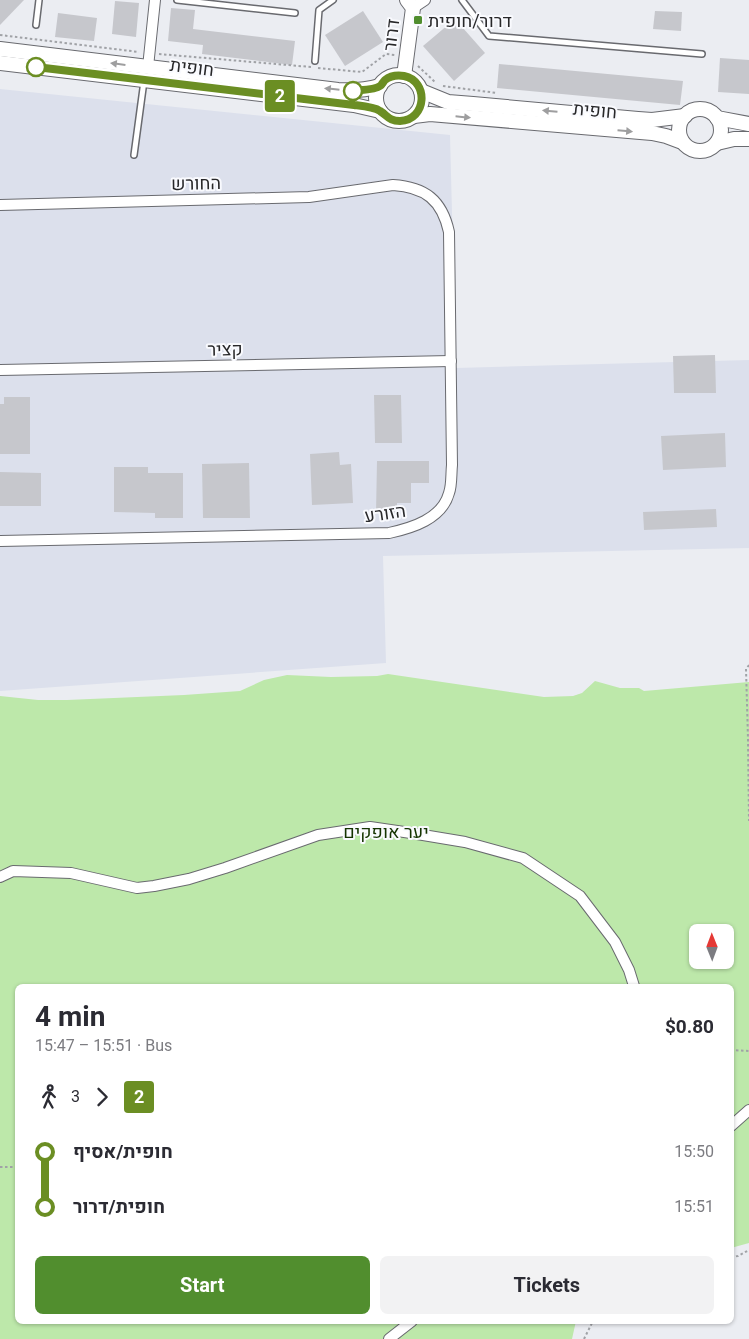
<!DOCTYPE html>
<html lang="en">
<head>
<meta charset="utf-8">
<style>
	:root { --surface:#fff; --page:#f2f2f3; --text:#2b2b33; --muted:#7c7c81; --accent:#518e2e }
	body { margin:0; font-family:Roboto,Heebo,sans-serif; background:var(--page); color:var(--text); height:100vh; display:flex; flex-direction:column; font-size:19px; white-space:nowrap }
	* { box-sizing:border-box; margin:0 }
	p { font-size:16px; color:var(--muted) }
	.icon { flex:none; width:28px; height:28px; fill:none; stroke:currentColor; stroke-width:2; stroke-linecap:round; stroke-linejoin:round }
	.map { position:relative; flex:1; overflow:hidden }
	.panel { position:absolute; left:15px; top:984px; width:719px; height:340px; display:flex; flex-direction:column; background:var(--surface); border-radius:8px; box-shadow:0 1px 4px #0004 }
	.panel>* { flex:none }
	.badge { padding:0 10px; border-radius:4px; font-size:18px; line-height:32px }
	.needle { width:32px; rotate:359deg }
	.fabs { position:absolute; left:689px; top:924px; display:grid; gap:10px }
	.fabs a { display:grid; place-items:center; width:45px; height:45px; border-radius:8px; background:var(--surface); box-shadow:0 1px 4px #0004; font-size:25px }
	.map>.badge { position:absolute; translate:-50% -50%; box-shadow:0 0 0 2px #fff }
	.legs { display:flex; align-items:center; gap:8px; height:55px; padding:0 20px; font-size:16px }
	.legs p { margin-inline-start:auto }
	.overview { display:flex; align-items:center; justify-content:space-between; height:85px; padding:0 20px }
	h1 { font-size:28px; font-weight:700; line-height:38px }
	.primary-button { display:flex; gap:10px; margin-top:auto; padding:10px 20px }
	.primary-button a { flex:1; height:58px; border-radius:8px; background:var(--accent); color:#fff; font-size:20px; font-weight:700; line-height:58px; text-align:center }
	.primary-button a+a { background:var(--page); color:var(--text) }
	ul { padding:0 20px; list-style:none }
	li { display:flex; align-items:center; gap:18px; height:55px; font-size:19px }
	li i { display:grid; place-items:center; width:8px; height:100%; margin:0 6px; background:currentColor }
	li i::after { content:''; width:12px; height:12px; margin:-6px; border:4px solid; border-radius:50%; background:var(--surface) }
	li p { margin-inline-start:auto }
	li:first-child i { background:linear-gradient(#0000 50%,currentColor 0) }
	li:last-child i { background:linear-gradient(currentColor 50%,#0000 0) }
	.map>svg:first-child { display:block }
	.built { fill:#dce0ec }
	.green { fill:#bde8aa; fill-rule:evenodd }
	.building { fill:#c6c7cc }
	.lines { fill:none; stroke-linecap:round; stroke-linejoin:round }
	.lane-casing { stroke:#696a6f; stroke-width:8 }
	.street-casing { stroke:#696a6f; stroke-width:12 }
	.secondary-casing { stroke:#696a6f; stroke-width:16 }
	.path { stroke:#a0a2a6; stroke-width:2; stroke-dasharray:2.5 2.5; stroke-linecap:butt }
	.lane { stroke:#fff; stroke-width:5 }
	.street { stroke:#fff; stroke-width:10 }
	.secondary { stroke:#fff; stroke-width:14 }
	.oneway { fill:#9e9e9f }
	.line-1-casing { stroke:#fff; stroke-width:11 }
	.line-1 { stroke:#6b8e23; stroke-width:8 }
	.poi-dot { fill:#518e2e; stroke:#f9fafe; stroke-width:2 }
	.stop-1-dot { fill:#fff; stroke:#6b8e23; stroke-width:2.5 }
	.labels { text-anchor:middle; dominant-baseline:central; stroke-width:4; stroke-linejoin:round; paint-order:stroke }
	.poi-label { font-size:18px; fill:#28282a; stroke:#f9fafe; text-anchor:start }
	.street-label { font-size:18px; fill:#28282a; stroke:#f9fafe }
	.park-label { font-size:18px; fill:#153401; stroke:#f9fafe }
</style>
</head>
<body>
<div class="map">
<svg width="749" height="1339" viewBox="0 0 749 1339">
	<rect width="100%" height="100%" fill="#ebedf2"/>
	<polygon class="built" points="0,89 450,135 456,368 749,360 749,548 383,556 386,663 0,691"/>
	<path class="green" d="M 388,674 L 544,697 L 573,696 L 582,693 L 595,681 L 620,688 L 639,688 L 644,691 L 749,682 L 749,1243 L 731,1248 L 731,986 L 18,986 L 18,1321 L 576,1321 L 572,1339 L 0,1339 L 0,696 L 38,700 L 67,700 L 184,695 L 240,691 L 264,680 L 287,675 L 331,677 L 377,676 ZM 698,932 L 725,932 L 725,960 L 698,960 Z"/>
	<g class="building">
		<polygon points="0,0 24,0 0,25"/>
		<polygon points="115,1 139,3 136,37 112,34"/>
		<polygon points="171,8 195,10 193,29 295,41 292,65 202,54 203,45 168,41"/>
		<polygon points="363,11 383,42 345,66 325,35"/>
		<polygon points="655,11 682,12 681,31 653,29"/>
		<polygon points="58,13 97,18 94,41 55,37"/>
		<polygon points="455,19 485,53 454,81 423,46"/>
		<polygon points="720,58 749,60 749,94 718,92"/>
		<polygon points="499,64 683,81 680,105 497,88"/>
		<polygon points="715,355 716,393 674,393 673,356"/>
		<polygon points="374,395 401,395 402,443 375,443"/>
		<polygon points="4,397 30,397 30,454 0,454 0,404 4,404"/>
		<polygon points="725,433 726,467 663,470 661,436"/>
		<polygon points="339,452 340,465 351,464 353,503 312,505 310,454"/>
		<polygon points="377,461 429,461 429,483 411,483 411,503 397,503 397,514 376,514"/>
		<polygon points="249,463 250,518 203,518 202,464"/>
		<polygon points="114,467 148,467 148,473 183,473 183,518 155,518 155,513 114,512"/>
		<polygon points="0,472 41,473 41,506 0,506"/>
		<polygon points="716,509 717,527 644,530 643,512"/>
	</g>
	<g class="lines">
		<g class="lane-casing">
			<g id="lane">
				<polyline points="177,0 295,13"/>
				<polyline points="462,0 489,36 702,54"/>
				<polyline points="36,25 39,0"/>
				<polyline points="315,61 319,10 333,0"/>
				<polyline points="134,155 144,81"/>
			</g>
		</g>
		<g class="street-casing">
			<g id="street">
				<polyline points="413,8 425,0"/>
				<polyline points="148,67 155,0"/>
				<path d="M 0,205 L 309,197 L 393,185 C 425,187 442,200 449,232 L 452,465 C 451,474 452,485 449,493 C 442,519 412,528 389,533 L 0,541"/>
				<polyline points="0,370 451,361"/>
				<polyline points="0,877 13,871 71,873 137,888 154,886 189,879 225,868 318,835 370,827 411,833 465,842 523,858 580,896 615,942 629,970 634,986"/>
				<polyline points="731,1126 749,1110"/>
				<polyline points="389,1339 412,1321"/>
			</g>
		</g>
		<g class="secondary-casing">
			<g id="secondary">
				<path d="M 0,49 L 338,90 C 353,91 366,90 380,86"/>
				<polyline points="0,63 354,105 380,111"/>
				<circle cx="399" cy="98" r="23"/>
				<polyline points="404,76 413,8 407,0"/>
				<polyline points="421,91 448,102 473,104 638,119 652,120 685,116"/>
				<circle cx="700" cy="130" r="21"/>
				<polyline points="414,116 430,114 652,133 666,136 682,142"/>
				<polyline points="717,118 749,124"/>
				<polyline points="717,143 734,139 749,139"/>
			</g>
		</g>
		<g class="path">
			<polyline points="0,35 139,52"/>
			<polyline points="159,54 311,67"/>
			<polyline points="418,66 436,83"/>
			<polyline points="318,68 362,72 386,54 395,55"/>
			<polyline points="443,86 497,93"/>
			<polyline points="749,665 746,669 748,739 749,821"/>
			<polyline points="731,1050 749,1051"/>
			<polyline points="0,1167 18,1167"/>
			<polyline points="731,1257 738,1256 749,1250"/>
			<polyline points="584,1339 593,1321"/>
		</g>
		<use href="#lane" class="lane"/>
		<use href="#street" class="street"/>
		<use href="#secondary" class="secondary"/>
	</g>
	<defs><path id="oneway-solid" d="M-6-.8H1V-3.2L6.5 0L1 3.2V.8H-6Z" transform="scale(1.25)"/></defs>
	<g class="oneway">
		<use href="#oneway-solid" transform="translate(118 64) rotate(-173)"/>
		<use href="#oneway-solid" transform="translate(332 89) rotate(-174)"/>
		<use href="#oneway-solid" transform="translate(550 111) rotate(-175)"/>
		<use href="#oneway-solid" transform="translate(463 117) rotate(6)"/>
		<use href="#oneway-solid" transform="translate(625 131) rotate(5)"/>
	</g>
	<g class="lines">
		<g class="line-1-casing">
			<path id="line-1" d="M 36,67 L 354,105 C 362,106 374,107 380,111 C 388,116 389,121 400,121 C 427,120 429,81 404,76 C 397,75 390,76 385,80 C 383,82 382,85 380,86 C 375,90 360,90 353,91"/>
		</g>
		<use href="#line-1" class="line-1"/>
	</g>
	<rect class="poi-dot" x="413" y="15" width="10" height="10" rx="2.5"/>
	<g class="stop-1-dot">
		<circle cx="36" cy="67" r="9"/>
		<circle cx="353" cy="91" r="9"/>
	</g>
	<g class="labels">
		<g class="poi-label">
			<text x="428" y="20">דרור/חופית</text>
		</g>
		<g class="street-label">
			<text transform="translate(391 35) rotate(-83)">דרור</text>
			<text transform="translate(192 67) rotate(7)">חופית</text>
			<text transform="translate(595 110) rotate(5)">חופית</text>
			<text transform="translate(196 183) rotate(-1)">החורש</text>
			<text transform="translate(225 349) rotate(-1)">קציר</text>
			<text transform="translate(385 513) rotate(-8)">הזורע</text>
		</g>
		<g class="park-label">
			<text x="386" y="831">יער אופקים</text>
		</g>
	</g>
</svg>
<div class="fabs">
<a><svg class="needle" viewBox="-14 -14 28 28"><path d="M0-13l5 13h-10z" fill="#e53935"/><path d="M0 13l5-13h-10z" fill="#7c7c81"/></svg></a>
</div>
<b class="badge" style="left:280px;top:96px;background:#6b8e23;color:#fff">2</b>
<section class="panel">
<div class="overview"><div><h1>4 min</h1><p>15:47 – 15:51 · Bus</p></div><b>$0.80</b></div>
<div class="legs"><svg class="icon" aria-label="walk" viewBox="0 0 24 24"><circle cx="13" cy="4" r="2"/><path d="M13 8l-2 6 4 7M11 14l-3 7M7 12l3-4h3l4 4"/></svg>3<svg class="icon" aria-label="forward" viewBox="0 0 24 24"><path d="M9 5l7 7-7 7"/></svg><b class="badge" style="background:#6b8e23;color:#fff">2</b></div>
<ul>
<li><i style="color:#6b8e23"></i><b>חופית/אסיף</b><p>15:50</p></li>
<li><i style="color:#6b8e23"></i><b>חופית/דרור</b><p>15:51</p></li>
</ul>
<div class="primary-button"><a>Start</a><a>Tickets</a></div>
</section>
</div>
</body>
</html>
